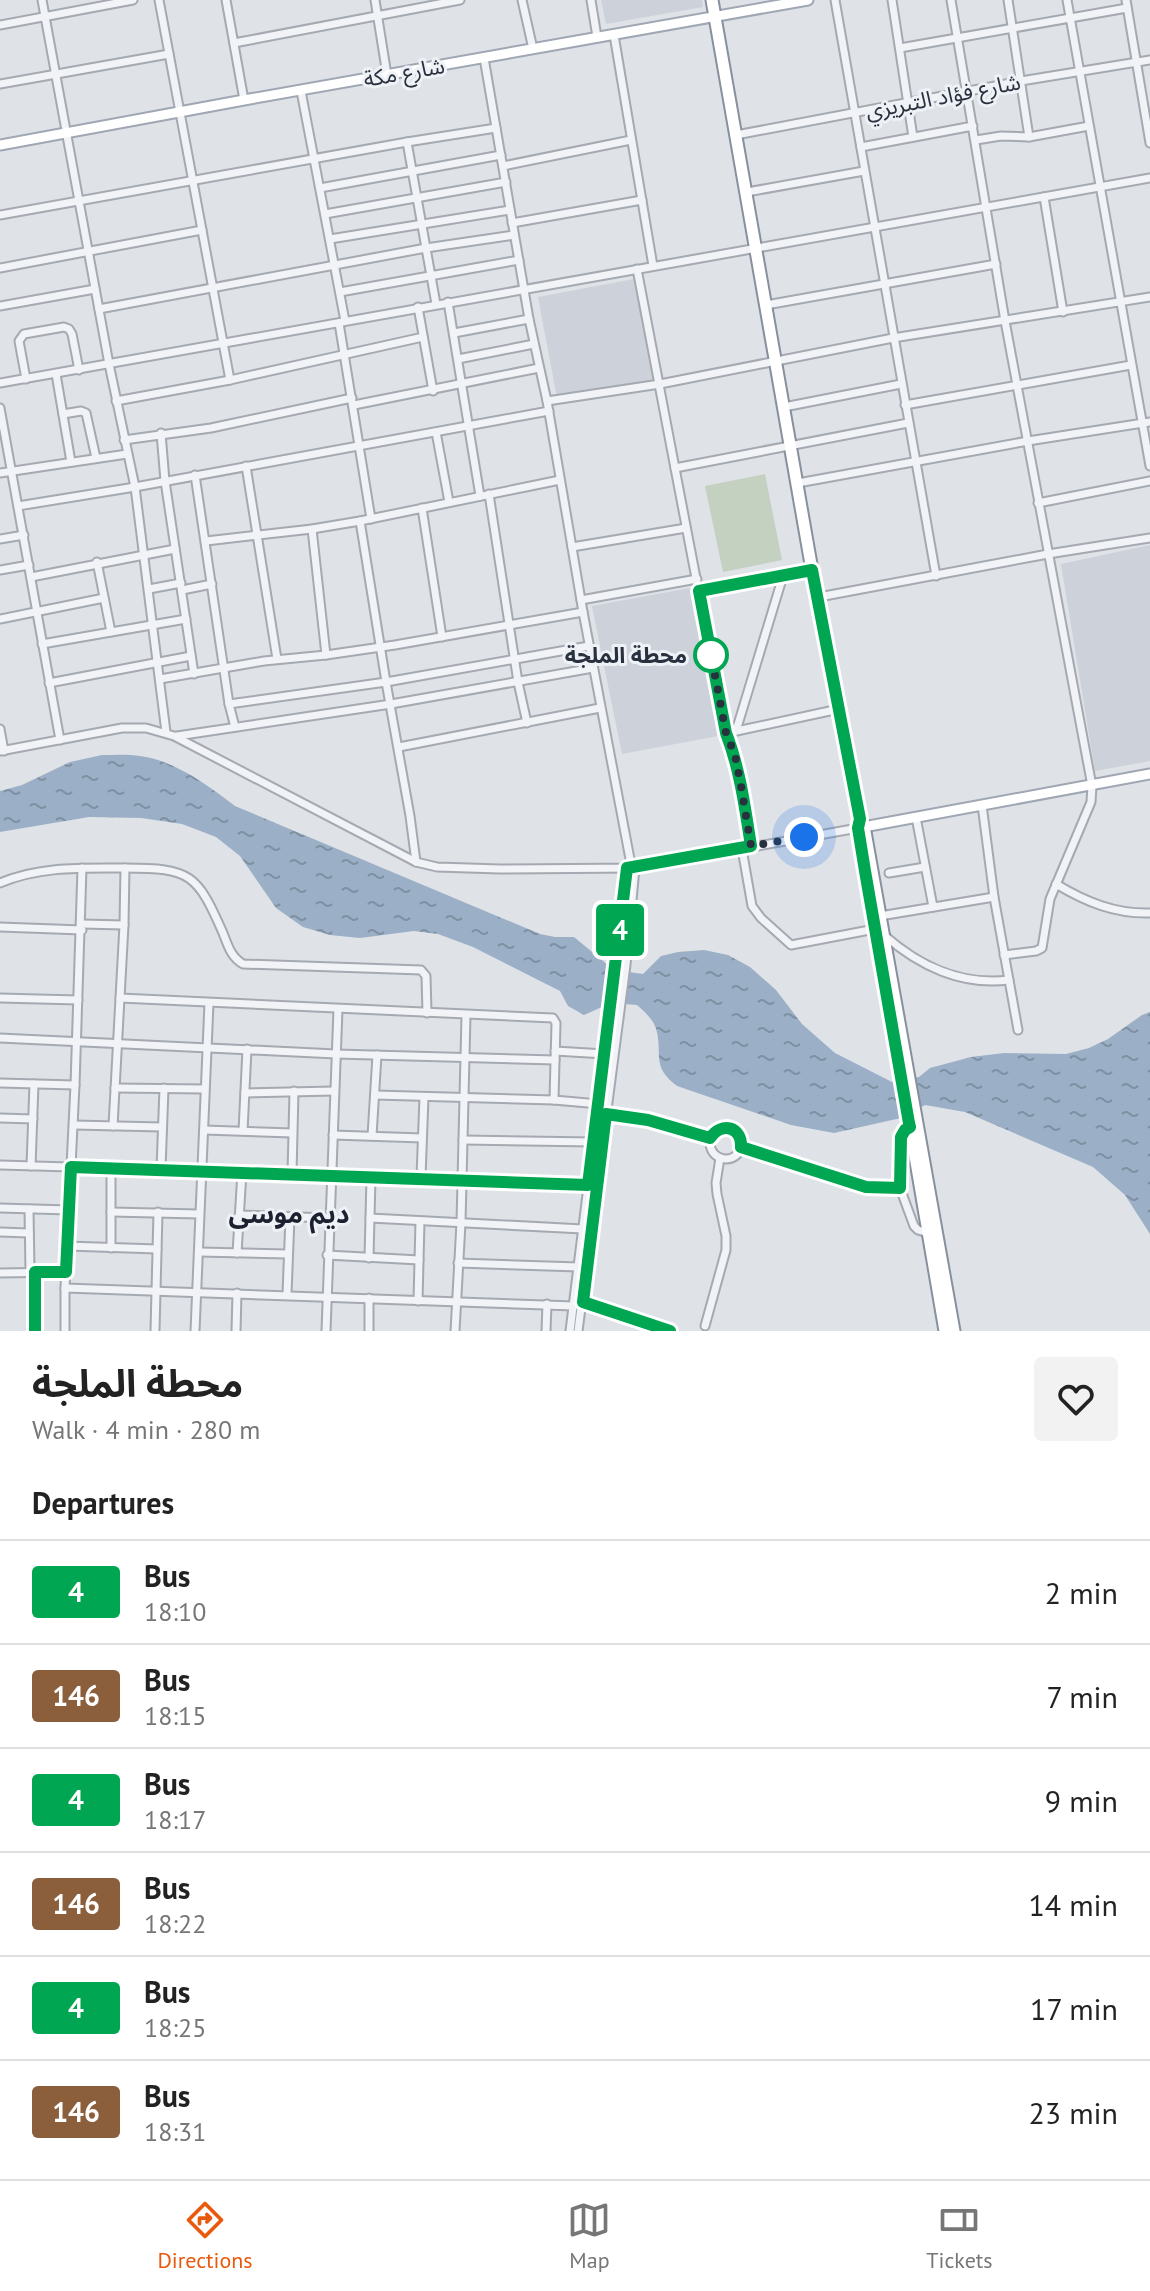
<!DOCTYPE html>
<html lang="en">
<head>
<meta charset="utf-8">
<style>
	:root { --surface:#fff; --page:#f2f2f2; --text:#222; --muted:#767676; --line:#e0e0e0; --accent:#ea580c }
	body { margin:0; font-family:"PT Sans","Noto Sans Arabic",sans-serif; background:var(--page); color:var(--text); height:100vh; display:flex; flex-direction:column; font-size:30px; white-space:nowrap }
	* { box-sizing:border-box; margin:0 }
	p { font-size:26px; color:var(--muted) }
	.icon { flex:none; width:44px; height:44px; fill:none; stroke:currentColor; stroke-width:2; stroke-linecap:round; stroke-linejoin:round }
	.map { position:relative; height:1331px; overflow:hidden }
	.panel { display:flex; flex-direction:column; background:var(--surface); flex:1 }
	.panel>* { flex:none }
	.badge { padding:0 16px; border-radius:6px; font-size:28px; line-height:52px }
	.you { position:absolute; width:40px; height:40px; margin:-20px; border:6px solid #fff; border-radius:50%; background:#1a73e8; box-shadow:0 0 0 12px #1a73e833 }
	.map>.badge { position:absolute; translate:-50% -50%; box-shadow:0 0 0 4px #fff }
	h2 { padding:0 32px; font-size:30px; line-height:72px }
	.round { display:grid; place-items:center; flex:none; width:84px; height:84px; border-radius:8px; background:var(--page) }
	.headline { display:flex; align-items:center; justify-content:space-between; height:136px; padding:0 32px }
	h1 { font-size:38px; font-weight:700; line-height:60px }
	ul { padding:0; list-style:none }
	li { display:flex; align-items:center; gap:24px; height:104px; padding:0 32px; border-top:2px solid var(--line) }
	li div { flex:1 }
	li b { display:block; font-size:30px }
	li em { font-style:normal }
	li .badge { min-width:88px; font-weight:700; text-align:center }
	.tabs { display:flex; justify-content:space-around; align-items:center; height:112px; border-top:2px solid var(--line); background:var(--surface); font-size:22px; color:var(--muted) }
	.tabs a { display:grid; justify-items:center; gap:4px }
	.tabs .current { color:var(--accent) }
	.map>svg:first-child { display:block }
	.built { fill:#cdd1d9 }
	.pitch { fill:#c5d1c0 }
	.water { fill:url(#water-ripples) }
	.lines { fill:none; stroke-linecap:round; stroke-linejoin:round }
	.minor-casing { stroke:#a5a9b1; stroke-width:11 }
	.major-casing { stroke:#9fa7b3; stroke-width:13 }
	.highway-casing { stroke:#87909d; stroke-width:15 }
	.minor { stroke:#f1f3f6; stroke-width:7 }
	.major { stroke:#fff; stroke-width:9 }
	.highway { stroke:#fff; stroke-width:11 }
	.line-casing { stroke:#fff; stroke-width:18 }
	.line { stroke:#00a651; stroke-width:12 }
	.walk { stroke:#29303e; stroke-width:8; stroke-dasharray:0 14.4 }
	.stop-dot { fill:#fff; stroke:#00a651; stroke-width:4 }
	.labels { text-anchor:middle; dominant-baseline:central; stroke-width:6; stroke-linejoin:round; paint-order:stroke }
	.street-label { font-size:22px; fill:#29303e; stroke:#eef1f5 }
	.stop-label { font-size:22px; font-weight:bold; fill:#29303e; stroke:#eef1f5; text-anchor:end }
	.quarter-label { font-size:26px; font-weight:bold; fill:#1b212e; stroke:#eef1f5 }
</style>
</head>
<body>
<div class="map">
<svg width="1150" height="1331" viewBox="0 0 1150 1331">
	<defs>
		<pattern id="water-ripples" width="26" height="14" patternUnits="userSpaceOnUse" patternTransform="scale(2)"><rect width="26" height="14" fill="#9bb0c6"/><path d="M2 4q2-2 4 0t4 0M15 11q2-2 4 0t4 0" fill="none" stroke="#7e90a2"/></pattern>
	</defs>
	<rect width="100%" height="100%" fill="#dfe2e7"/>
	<g class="built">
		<polygon points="601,0 702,0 703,7 606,24"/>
		<polygon points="634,279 655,380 557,398 538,297"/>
		<polygon points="1150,545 1150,761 1095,771 1061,564"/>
		<polygon points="690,588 718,736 622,754 592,606"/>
	</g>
	<polygon class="pitch" points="765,474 782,560 723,572 705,486"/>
	<path class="water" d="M 102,755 C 114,755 128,754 140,756 C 176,761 207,785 235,806 L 540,934 L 555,937 L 574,937 L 614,970 L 643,974 L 661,956 L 678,952 L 704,950 L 728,955 L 750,967 L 776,990 L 802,1024 L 835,1053 L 892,1082 L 919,1077 L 930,1068 L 971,1057 L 1004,1053 L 1066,1054 L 1089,1048 L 1108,1039 L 1142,1015 L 1150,1012 L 1150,1234 L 1125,1195 L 1093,1167 L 965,1112 L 925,1105 L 901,1118 L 834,1133 L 791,1125 L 677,1086 C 652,1067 662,1057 657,1032 C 655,1021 645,1012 637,1005 L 611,1003 L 584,1015 L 568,1006 L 560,991 L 473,947 L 438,934 L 414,931 L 360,938 L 330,935 L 303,927 L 276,908 L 240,856 L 216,837 L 182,824 L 141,818 L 89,817 L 0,832 L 0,791 L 22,785 L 70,762 Z"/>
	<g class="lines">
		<g class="minor-casing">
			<g id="minor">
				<polyline points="42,0 109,364 135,487 166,732"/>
				<polyline points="159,0 230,380"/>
				<polyline points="226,0 244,100"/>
				<polyline points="375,0 387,75"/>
				<polyline points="522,0 533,49"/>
				<polyline points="591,0 597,37"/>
				<polyline points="835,0 936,576"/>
				<polyline points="892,0 913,137"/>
				<polyline points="951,0 1005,321 1092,786 1091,802 1050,899 1042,948 1036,951 1004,955"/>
				<polyline points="1008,0 1029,137"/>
				<polyline points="1067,0 1150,466"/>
				<polyline points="1126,0 1150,143"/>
				<polyline points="0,25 133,0"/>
				<polyline points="614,35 653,266"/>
				<polyline points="234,43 460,0"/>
				<polyline points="900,48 1127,8"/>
				<polyline points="484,58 529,319 547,401 583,612 630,859 635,868 626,965 578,1331"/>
				<polyline points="0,84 169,54"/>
				<polyline points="301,91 345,321"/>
				<polyline points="736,135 1021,81 1150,60"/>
				<polyline points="976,140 1001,136 1029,137 1089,126"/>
				<polyline points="407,142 436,304"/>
				<polyline points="861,147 973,126"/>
				<polyline points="503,166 631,140"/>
				<polyline points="320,188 501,155"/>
				<polyline points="747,192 864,171"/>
				<polyline points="1044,197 1063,312"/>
				<polyline points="325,214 506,182"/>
				<polyline points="0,215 407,142 496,128"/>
				<polyline points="512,223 642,200"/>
				<polyline points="330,239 510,210"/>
				<polyline points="0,268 202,230"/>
				<polyline points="637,269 724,725 735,755 751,846"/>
				<polyline points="340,292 519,260"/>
				<polyline points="448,302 480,496"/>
				<polyline points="766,305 996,264"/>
				<polyline points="0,306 95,289"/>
				<polyline points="418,307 433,391"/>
				<polyline points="99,309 426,248 514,235"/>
				<polyline points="339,323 371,519"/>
				<polyline points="454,333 529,319"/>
				<polyline points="458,359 534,344"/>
				<polyline points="56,374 71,462"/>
				<polyline points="26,379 19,341 24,334 64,327 69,329 72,334 79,370"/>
				<polyline points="0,383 1150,178"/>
				<polyline points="116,401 230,380 423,337"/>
				<polyline points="547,401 660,384 893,338 1150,297"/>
				<polyline points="354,405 539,368"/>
				<polyline points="905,405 1131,365"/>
				<polyline points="784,407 901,384"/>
				<polyline points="0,408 60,740"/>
				<polyline points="63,414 81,411 86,413 96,458"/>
				<polyline points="436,432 449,502"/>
				<polyline points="161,433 165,481 194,674"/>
				<polyline points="124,440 211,428 352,398"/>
				<polyline points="246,466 277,659"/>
				<polyline points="675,468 908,423"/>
				<polyline points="0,473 127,454"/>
				<polyline points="195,475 229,704 235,727"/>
				<polyline points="798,483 1028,441 1150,422"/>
				<polyline points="489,494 518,682 527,723"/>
				<polyline points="1038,503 1150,481"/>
				<polyline points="18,506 135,487 549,411"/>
				<polyline points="422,508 442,637"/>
				<polyline points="360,521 386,682 410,816 416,862"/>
				<polyline points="312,529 326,655"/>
				<polyline points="0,539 24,535"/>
				<polyline points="206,541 312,529 360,521 560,480"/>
				<polyline points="572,547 686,528"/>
				<polyline points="97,562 111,632"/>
				<polyline points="0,570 29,565"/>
				<polyline points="31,577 175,549"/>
				<polyline points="149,589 181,583"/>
				<polyline points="182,590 212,584"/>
				<polyline points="699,591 812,570"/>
				<polyline points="819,597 1048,554 1150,538"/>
				<polyline points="581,600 697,579"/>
				<polyline points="0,619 104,598"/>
				<polyline points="42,644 186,619"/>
				<polyline points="160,679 264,661 326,655 395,645 583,612"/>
				<polyline points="49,683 191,656"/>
				<polyline points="229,704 386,682 589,646"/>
				<polyline points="0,729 4,751"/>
				<polyline points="736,731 783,576"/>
				<polyline points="732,732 839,709"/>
				<polyline points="177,736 391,704 593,668"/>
				<polyline points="399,747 600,708"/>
				<polyline points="0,751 122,728 146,728 174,736 416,862 437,867 500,869 635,868 858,828"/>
				<polyline points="982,805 994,897 1018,1030"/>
				<polyline points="916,817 933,907"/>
				<polyline points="742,849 752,906 761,918 791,945 875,929"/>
				<path d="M 125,868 C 191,868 197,874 223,933 C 228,946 231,957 243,964 L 421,970 L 426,976 L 427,1013"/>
				<polyline points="889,873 925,867"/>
				<path d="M 0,883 C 40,866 82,868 125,868 L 124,925 L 113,1126"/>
				<path d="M 1056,884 C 1086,902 1115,914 1150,913"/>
				<polyline points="880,916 994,897"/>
				<polyline points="82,924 124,925"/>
				<polyline points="0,927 82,930"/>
				<path d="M 884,935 C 919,966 962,986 1009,980"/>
				<polyline points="0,998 78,1000"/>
				<polyline points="120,998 553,1018 556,1023 554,1100 599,1104"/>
				<polyline points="0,1038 336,1054 555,1060"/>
				<polyline points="555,1051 605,1054"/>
				<polyline points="0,1083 75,1085"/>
				<polyline points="115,1088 204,1089"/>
				<polyline points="245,1093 334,1091"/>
				<polyline points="375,1095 554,1100"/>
				<polyline points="606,1114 648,1120 710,1138"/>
				<polyline points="0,1118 33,1119"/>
				<polyline points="74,1125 162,1127"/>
				<polyline points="910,1127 905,1130 901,1137 900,1188 914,1226 918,1230 928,1233"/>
				<circle cx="726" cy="1143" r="16"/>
				<polyline points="204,1130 292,1133"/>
				<polyline points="243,1131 247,1049"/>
				<polyline points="333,1135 422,1138"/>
				<polyline points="372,1136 377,1055"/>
				<polyline points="463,1140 594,1142"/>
				<polyline points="741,1147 866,1187 900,1188"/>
				<polyline points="0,1165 421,1177 588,1185"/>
				<polyline points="31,1166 34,1084"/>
				<polyline points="161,1169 164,1088"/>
				<polyline points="292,1174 294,1091"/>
				<polyline points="421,1177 424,1097"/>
				<polyline points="0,1208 69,1210"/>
				<polyline points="29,1209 30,1272"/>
				<polyline points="111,1212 199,1214"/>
				<polyline points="239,1215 329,1218"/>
				<polyline points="370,1218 583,1229"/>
				<polyline points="0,1232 29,1233"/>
				<polyline points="67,1246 157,1249"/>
				<polyline points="111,1248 111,1168"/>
				<polyline points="199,1252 287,1254"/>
				<polyline points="237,1253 242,1172"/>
				<polyline points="327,1255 419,1260"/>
				<polyline points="369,1258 371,1177"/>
				<polyline points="458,1263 579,1267"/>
				<polyline points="35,1272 35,1331"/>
				<polyline points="0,1273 66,1272"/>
				<polyline points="65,1288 574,1306"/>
				<polyline points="287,1294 290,1217"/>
				<polyline points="418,1301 420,1221"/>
				<polyline points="583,1302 670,1331"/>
				<polyline points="705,1326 726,1250 726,1236 717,1194 716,1183 720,1158"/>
				<polyline points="65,1331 65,1288 75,1085 82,868"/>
				<polyline points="155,1331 158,1212"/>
				<polyline points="195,1331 209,1003"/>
				<polyline points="236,1331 237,1293"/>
				<polyline points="326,1331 338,1009"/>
				<polyline points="369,1331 369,1298"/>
				<polyline points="455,1331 461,1223 466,1015"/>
				<polyline points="546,1331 547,1304"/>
				<polyline points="570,1331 628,865"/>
			</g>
		</g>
		<g class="major-casing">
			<g id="major">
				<polyline points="0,145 244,100 808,0"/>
				<polyline points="858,828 1150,774"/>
			</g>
		</g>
		<g class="highway-casing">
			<g id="highway">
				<polyline points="712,0 812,570 858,812 864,826 954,1331"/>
				<polyline points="874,922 881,960"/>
				<polyline points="908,1115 945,1331"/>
			</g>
		</g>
		<use href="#minor" class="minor"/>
		<use href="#major" class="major"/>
		<use href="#highway" class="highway"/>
	</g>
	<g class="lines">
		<g class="line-casing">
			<path id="line" d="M 35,1331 L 35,1272 L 66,1272 L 71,1167 L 588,1185 L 627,868 L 751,846 C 745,808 740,769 726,733 L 699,591 L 812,570 L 860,819 L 858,828 L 865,871 L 909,1123 L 910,1127 L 905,1130 L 901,1137 L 900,1188 L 866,1187 L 741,1147 C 742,1127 722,1121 710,1138 L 648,1120 L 606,1114 L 583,1302 L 670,1331"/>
		</g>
		<use href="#line" class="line"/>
		<polyline class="walk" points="711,655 709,644 726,733 735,755 741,786 751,846 804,837"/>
	</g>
	<circle class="stop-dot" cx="711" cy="655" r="16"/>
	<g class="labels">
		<g class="street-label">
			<text transform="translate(404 72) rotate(-10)">شارع مكة</text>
			<text transform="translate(943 96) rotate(-11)">شارع فؤاد التبريزي</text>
		</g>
		<g class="stop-label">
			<text x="687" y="655">محطة الملجة</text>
		</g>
		<g class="quarter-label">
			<text x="289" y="1213">ديم موسى</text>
		</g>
	</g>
</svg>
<div class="you" style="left:804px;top:837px"></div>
<b class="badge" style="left:620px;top:930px;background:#00a651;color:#fff">4</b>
</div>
<section class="panel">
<div class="headline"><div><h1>محطة الملجة</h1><p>Walk · 4 min · 280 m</p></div><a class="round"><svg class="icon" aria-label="heart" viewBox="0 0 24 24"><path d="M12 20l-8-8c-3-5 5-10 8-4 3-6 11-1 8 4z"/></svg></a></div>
<h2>Departures</h2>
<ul>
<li><span class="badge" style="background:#00a651;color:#fff">4</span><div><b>Bus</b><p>18:10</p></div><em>2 min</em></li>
<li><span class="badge" style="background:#8b5e3c;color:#fff">146</span><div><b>Bus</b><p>18:15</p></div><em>7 min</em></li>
<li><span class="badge" style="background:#00a651;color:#fff">4</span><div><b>Bus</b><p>18:17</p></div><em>9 min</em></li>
<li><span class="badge" style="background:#8b5e3c;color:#fff">146</span><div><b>Bus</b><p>18:22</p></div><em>14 min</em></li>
<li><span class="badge" style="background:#00a651;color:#fff">4</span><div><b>Bus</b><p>18:25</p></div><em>17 min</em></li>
<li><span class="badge" style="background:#8b5e3c;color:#fff">146</span><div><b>Bus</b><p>18:31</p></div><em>23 min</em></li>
</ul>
</section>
<nav class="tabs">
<a class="current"><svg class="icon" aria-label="directions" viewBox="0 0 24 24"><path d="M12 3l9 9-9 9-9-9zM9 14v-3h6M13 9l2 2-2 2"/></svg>Directions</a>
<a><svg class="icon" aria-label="map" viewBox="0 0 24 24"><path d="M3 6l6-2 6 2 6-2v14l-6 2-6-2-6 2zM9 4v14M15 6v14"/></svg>Map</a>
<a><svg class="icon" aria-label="tickets" viewBox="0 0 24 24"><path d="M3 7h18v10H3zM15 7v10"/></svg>Tickets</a>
</nav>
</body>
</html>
